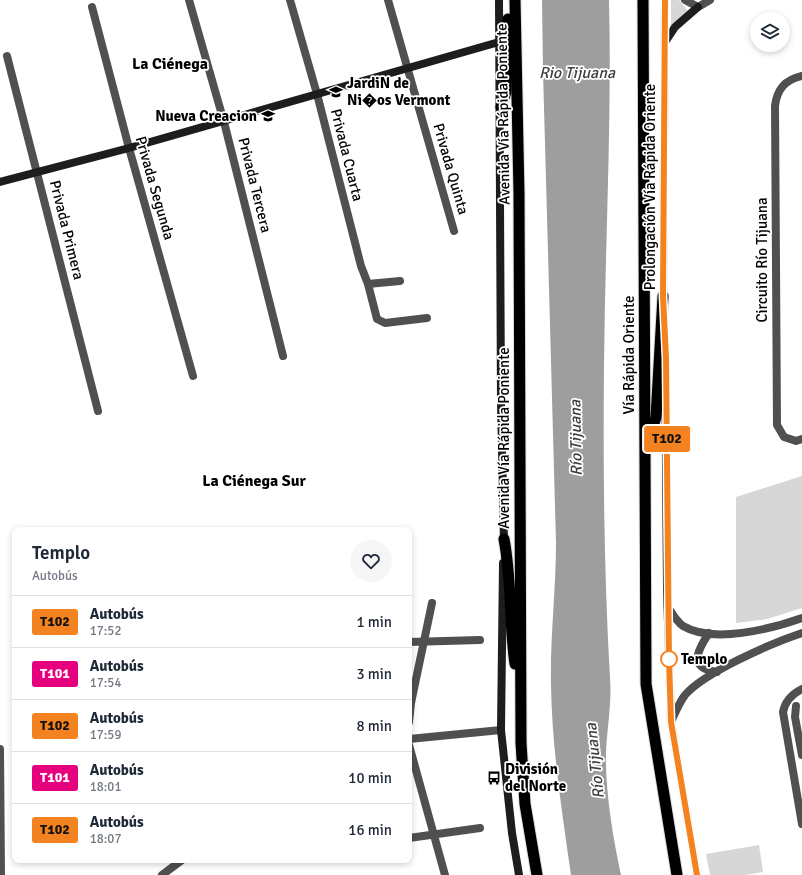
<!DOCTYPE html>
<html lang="es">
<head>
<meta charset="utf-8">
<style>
	:root { --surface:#fff; --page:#f6f6f7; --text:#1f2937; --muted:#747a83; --line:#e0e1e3 }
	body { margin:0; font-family:Signika,sans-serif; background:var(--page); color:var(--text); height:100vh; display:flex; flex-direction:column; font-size:15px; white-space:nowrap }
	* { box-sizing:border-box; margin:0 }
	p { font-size:13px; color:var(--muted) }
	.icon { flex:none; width:22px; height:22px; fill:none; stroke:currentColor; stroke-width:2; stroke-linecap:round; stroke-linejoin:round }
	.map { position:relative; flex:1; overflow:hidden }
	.drawer { position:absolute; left:12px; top:527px; width:400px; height:336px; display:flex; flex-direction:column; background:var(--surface); border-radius:8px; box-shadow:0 2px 6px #0003 }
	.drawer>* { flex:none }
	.badge { padding:0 8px; border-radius:3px; font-size:14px; line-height:26px }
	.tools { position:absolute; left:750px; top:12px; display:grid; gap:8px }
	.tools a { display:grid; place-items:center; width:40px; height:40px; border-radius:50%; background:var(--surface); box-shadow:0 2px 6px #0003; font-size:20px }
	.map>.badge { position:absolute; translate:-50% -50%; box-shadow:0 0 0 2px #fff }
	.round { display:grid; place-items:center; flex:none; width:42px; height:42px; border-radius:21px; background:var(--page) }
	.summary { display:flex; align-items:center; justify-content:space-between; height:68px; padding:0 20px }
	h1 { font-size:19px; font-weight:600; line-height:30px }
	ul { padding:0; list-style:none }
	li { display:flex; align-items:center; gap:12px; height:52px; padding:0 20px; border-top:1px solid var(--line) }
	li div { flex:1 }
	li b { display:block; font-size:15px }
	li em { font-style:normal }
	li .badge { min-width:44px; font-weight:700; text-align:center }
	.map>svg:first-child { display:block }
	.green { fill:#d7d7d7 }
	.water { fill:#9e9e9e }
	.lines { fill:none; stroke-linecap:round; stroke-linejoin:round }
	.trunk-casing { stroke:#dbdbdb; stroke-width:13 }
	.minor { stroke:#505050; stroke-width:8 }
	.tertiary { stroke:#505050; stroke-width:8 }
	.secondary { stroke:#1d1d1d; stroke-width:8 }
	.trunk { stroke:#000; stroke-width:11 }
	.line-casing { stroke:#fff; stroke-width:9 }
	.line { stroke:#f58220; stroke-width:6 }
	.stop-dot { fill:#fff; stroke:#f58220; stroke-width:2 }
	.labels { text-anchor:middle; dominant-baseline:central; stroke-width:3.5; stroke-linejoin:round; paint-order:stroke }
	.poi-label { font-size:15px; font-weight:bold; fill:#000; stroke:#fff; text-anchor:start }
	.street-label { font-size:15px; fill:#000; stroke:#fff }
	.stop-label { font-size:15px; font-weight:bold; fill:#000; stroke:#fff; text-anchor:start }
	.neighbourhood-label { font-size:16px; font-weight:bold; fill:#000; stroke:#fff }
	.water-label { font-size:16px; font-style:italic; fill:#3f3f3f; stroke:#fff }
</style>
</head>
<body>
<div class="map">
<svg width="802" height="875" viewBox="0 0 802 875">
	<rect width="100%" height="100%" fill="#fff"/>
	<g class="green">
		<polygon points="671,0 679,0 688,11 671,26"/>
		<polygon points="802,476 802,608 767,619 736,623 736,497"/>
		<polygon points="759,845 763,872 745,875 710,875 706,854"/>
	</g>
	<path class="water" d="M 542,0 L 609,0 C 612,122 605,244 604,366 C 603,470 604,574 610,678 C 612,703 607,728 606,753 C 605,790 613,838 621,875 L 571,875 C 562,812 552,749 551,685 C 550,638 556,590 556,543 L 543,71 Z"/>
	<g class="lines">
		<g class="trunk-casing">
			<g id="trunk">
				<polyline points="515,0 519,194 521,743 525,804 537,875"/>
				<polyline points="643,0 646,684 677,875"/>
				<polyline points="501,107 506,92 508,19"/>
				<polyline points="648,443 656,417 663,296"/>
				<path d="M 504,539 C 512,581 509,623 515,664"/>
			</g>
		</g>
		<g class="minor">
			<polyline points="189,0 224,122 283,356"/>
			<polyline points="290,0 317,94 361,266 368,284 400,281"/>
			<polyline points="388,0 454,231"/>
			<polyline points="92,7 129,148 193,376"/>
			<polyline points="7,56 98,411"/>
			<path d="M 802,76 C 785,80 777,89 775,106 L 777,425 L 784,437 L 796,441 L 802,439"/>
			<polyline points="368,284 377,319 385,323 427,318"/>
			<polyline points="409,642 480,640"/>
			<path d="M 802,689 C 792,694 785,701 783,712 L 802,824"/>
			<polyline points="796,706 795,717 802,755"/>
			<polyline points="409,722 411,703 432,603"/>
			<polyline points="409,739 501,730"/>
			<polyline points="409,745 445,875"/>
			<polyline points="409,838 480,828"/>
			<polyline points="162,875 182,860"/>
		</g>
		<g class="tertiary">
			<polyline points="685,0 698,7 710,0"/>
			<path d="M 668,607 C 672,613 676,621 683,626 C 713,644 771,629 802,618"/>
			<path d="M 709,633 C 697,651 688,668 717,672"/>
			<path d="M 671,722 C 675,713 679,703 685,695 C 705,672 772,643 802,633"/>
			<polyline points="0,749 1,875"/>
		</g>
		<g class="secondary">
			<polyline points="499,0 501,402 504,543"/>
			<polyline points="665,42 675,27 698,7"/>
			<polyline points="0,182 129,148 499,42"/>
			<polyline points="663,301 665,0"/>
			<polyline points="665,339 667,590 671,722 697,875"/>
			<polyline points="503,563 501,730 512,833 519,875"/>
		</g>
		<use href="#trunk" class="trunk"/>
	</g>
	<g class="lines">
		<g class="line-casing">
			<polyline id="line" points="665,0 663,296 666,358 669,660 671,722 697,875"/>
		</g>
		<use href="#line" class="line"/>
	</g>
	<defs>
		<g id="school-bare" transform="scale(1.08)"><path d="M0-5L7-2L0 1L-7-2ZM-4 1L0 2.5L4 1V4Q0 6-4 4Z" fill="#000" stroke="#fff" stroke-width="2.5" paint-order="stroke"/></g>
		<g id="bus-bare" transform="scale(1.08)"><path d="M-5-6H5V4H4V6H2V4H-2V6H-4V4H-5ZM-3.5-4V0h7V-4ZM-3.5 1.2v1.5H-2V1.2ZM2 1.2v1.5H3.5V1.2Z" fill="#000" stroke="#fff" stroke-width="2.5" paint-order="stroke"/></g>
	</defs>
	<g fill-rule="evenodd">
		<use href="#school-bare" x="336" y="92"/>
		<use href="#school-bare" x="268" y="116"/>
		<use href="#bus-bare" x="494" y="778"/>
	</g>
	<circle class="stop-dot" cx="669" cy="659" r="8"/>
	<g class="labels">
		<g class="poi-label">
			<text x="347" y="83">JardiN de<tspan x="347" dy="17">Ni�os Vermont</tspan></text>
			<text x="257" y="116" text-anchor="end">Nueva Creacion</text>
			<text x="505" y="769">División<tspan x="505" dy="17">del Norte</tspan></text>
		</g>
		<g class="street-label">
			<text transform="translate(503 114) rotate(-91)">Avenida Vía Rápida Poniente</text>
			<text transform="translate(347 155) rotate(76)">Privada Cuarta</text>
			<text transform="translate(451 169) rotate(74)">Privada Quinta</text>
			<text transform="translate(255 185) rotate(76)">Privada Tercera</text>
			<text transform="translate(650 187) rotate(-90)">Prolongación Vía Rápida Oriente</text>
			<text transform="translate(155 188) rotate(74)">Privada Segunda</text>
			<text transform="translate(67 230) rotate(76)">Privada Primera</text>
			<text transform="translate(762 260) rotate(-90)">Circuito Río Tijuana</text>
			<text transform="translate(629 355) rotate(-90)">Vía Rápida Oriente</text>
			<text transform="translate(504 438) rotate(-90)">Avenida Vía Rápida Poniente</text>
		</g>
		<g class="stop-label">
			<text x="681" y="659">Templo</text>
		</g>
		<g class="neighbourhood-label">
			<text x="170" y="64">La Ciénega</text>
			<text x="254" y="481">La Ciénega Sur</text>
		</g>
		<g class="water-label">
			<text x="577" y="73">Rio Tijuana</text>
			<text transform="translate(576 438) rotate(-91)">Río Tijuana</text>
			<text transform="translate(595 761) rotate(-96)">Río Tijuana</text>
		</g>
	</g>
</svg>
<div class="tools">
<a><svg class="icon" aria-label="layers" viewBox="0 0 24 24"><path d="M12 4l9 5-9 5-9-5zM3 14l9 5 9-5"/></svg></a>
</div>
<b class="badge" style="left:667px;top:439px;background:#f58220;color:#111">T102</b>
<section class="drawer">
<div class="summary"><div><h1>Templo</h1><p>Autobús</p></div><a class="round"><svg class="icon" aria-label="heart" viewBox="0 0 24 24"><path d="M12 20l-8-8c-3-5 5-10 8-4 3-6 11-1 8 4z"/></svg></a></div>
<ul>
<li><span class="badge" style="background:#f58220;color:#111">T102</span><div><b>Autobús</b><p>17:52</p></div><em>1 min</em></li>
<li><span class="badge" style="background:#e6007e;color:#fff">T101</span><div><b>Autobús</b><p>17:54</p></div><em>3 min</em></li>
<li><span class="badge" style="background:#f58220;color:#111">T102</span><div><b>Autobús</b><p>17:59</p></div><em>8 min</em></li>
<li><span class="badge" style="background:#e6007e;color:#fff">T101</span><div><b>Autobús</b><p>18:01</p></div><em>10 min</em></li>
<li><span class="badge" style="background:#f58220;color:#111">T102</span><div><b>Autobús</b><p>18:07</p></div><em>16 min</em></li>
</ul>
</section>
</div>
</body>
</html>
